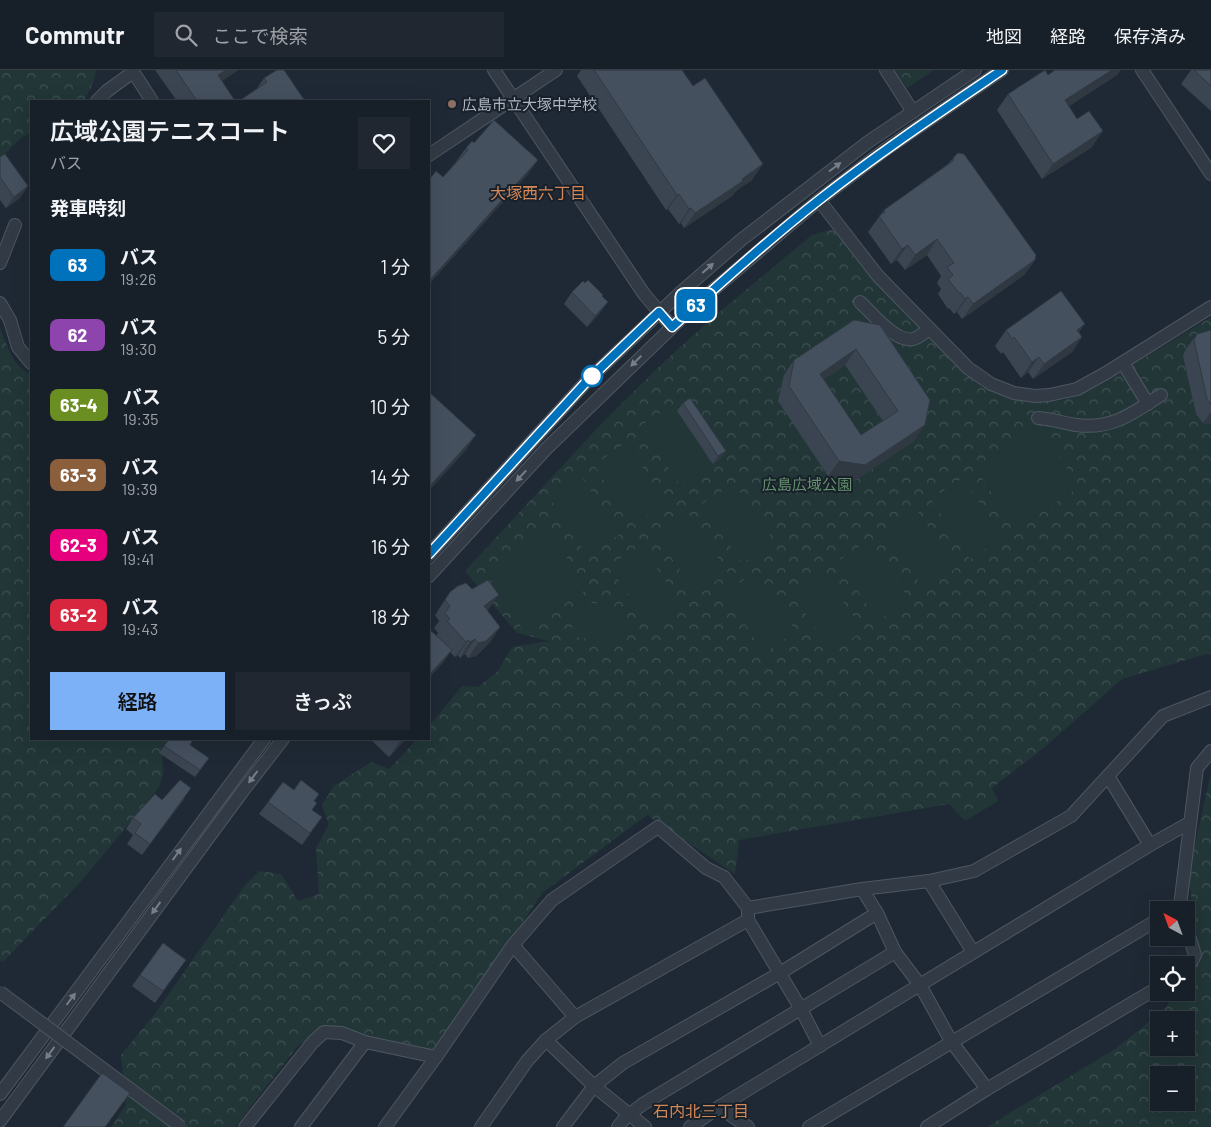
<!DOCTYPE html>
<html lang="ja">
<head>
<meta charset="utf-8">
<style>
	:root { --surface:#171f28; --page:#202730; --text:#f1f3f6; --muted:#9ea2a8; --line:#363d45; --accent:#7cb1f7 }
	body { margin:0; font-family:Barlow,"Noto Sans JP",sans-serif; background:var(--page); color:var(--text); height:100vh; display:flex; flex-direction:column; font-size:19px; white-space:nowrap }
	* { box-sizing:border-box; margin:0 }
	p { font-size:16px; color:var(--muted) }
	.icon { flex:none; width:28px; height:28px; fill:none; stroke:currentColor; stroke-width:2; stroke-linecap:round; stroke-linejoin:round }
	.map { position:relative; flex:1; overflow:hidden }
	.details { position:absolute; left:30px; top:30px; width:400px; height:640px; display:flex; flex-direction:column; background:var(--surface); border-radius:0px; box-shadow:0 5px 20px #0002,0 0 0 1px var(--line) }
	.details>* { flex:none }
	.badge { padding:0 10px; border-radius:8px; font-size:18px; line-height:32px }
	.needle { width:32px; rotate:319deg }
	.tools { position:absolute; left:1150px; top:831px; display:grid; gap:10px }
	.tools a { display:grid; place-items:center; width:45px; height:45px; border-radius:0px; background:var(--surface); box-shadow:0 5px 20px #0002,0 0 0 1px var(--line); font-size:25px }
	.map>.badge { position:absolute; translate:-50% -50%; box-shadow:0 0 0 2px #fff }
	h2 { padding:0 20px; font-size:19px; line-height:45px }
	.round { display:grid; place-items:center; flex:none; width:52px; height:52px; border-radius:0px; background:var(--page) }
	.headline { display:flex; align-items:center; justify-content:space-between; height:85px; padding:0 20px }
	h1 { font-size:24px; font-weight:600; line-height:38px }
	.button { display:flex; gap:10px; margin-top:auto; padding:10px 20px }
	.button a { flex:1; height:58px; border-radius:0px; background:var(--accent); color:#111; font-size:20px; font-weight:600; line-height:58px; text-align:center }
	.button a+a { background:var(--page); color:var(--text) }
	ul { padding:0; list-style:none }
	li { display:flex; align-items:center; gap:15px; height:70px; padding:0 20px }
	li div { flex:1 }
	li b { display:block; font-size:19px }
	li em { font-style:normal }
	li .badge { min-width:55px; font-weight:700; text-align:center }
	header { display:flex; align-items:center; gap:30px; box-sizing:border-box; height:70px; padding:0 25px; background:var(--surface); border-bottom:1px solid var(--line) }
	header strong { font-size:24px }
	nav { display:flex; gap:28px; margin-inline-start:auto; font-size:18px }
	.search { width:350px; height:45px; background:var(--page); display:flex; align-items:center; gap:12px; box-sizing:border-box; padding:0 18px; border-radius:0px; color:var(--muted); font-size:19px }
	.map>svg:first-child { display:block }
	.forest { fill:url(#forest-crowns); fill-rule:evenodd }
	.pitch { fill:#223637 }
	.lines { fill:none; stroke-linecap:round; stroke-linejoin:round }
	.minor-casing { stroke:#4d5661; stroke-width:14 }
	.minor { stroke:#323b45; stroke-width:12 }
	.minor-bridge-casing { stroke:#4d5661; stroke-width:14; stroke-linecap:butt }
	.minor-bridge { stroke:#323b45; stroke-width:12 }
	.wall { fill:#3b4552; fill-rule:evenodd }
	.shaded-wall { fill:#303842 }
	.building { fill:#45505f; stroke:#303842; fill-rule:evenodd }
	.oneway { fill:#757f8a }
	.line-casing { stroke:#fff; stroke-width:11 }
	.line { stroke:#0072bc; stroke-width:8 }
	.education-dot { fill:#8d6e63; stroke:#18202a; stroke-width:2 }
	.stop-dot { fill:#fff; stroke:#0072bc; stroke-width:2.5 }
	.labels { text-anchor:middle; dominant-baseline:central; stroke-width:4; stroke-linejoin:round; paint-order:stroke }
	.poi-label { font-size:15px; fill:#acb6c3; stroke:#18202a; text-anchor:start }
	.park-label { font-size:15px; fill:#64926c; stroke:#18202a }
	.neighbourhood-label { font-size:16px; fill:#d28758; stroke:#18202a }
</style>
</head>
<body>
<header>
<strong>Commutr</strong>
<div class="search"><svg class="icon" aria-label="search" viewBox="0 0 24 24"><circle cx="10" cy="10" r="6"/><path d="M15 15l6 6"/></svg>ここで検索</div>
<nav><a>地図</a><a>経路</a><a>保存済み</a></nav>
</header>
<div class="map">
<svg width="1211" height="1057" viewBox="0 0 1211 1057">
	<defs>
		<pattern id="forest-crowns" width="20" height="18" patternUnits="userSpaceOnUse" patternTransform="scale(1.25)"><rect width="20" height="18" fill="#223637"/><path d="M2 6a3 3 0 1 1 6 0M12 15a3 3 0 1 1 6 0" fill="none" stroke="#3f5152"/></pattern>
	</defs>
	<rect width="100%" height="100%" fill="#1f2935"/>
	<g class="forest">
		<polygon points="0,0 96,0 94,11 84,31 31,31 31,63 21,68 3,86 0,87"/>
		<polygon points="896,0 934,0 907,18 895,1"/>
		<polygon points="833,159 870,206 960,300 982,317 1018,330 1041,332 1064,330 1102,314 1211,247 1211,585 1206,584 1122,609 1046,676 992,718 998,731 965,751 949,734 739,770 735,804 647,745 542,823 440,981 387,978 321,959 297,977 235,1057 111,1057 126,1035 121,985 154,945 245,815 259,801 281,804 298,831 319,824 316,778 329,754 322,735 334,716 371,692 389,699 417,669 429,669 429,656 462,616 478,617 498,601 512,577 549,571 517,563 465,501 603,352 666,290 716,245 812,165"/>
		<path d="M 0,257 C 6,274 13,297 31,304 L 31,669 L 168,669 L 162,677 L 163,704 L 159,717 L 84,808 L 3,892 L 0,890 Z"/>
		<path d="M 1211,703 L 1211,1057 L 987,1057 L 1115,979 L 1164,940 L 1175,923 L 1186,922 L 1186,906 L 1200,886 L 1188,805 ZM 1159,950 L 1186,950 L 1186,978 L 1159,978 ZM 1159,1005 L 1186,1005 L 1186,1032 L 1159,1032 Z"/>
	</g>
	<g class="pitch">
		<polygon points="673,335 712,394 680,415 640,356"/>
		<polygon points="1039,357 1079,417 1016,459 976,399"/>
		<polygon points="626,373 666,433 634,455 594,395"/>
		<polygon points="580,404 619,465 587,486 548,425"/>
		<polygon points="963,408 1002,468 970,489 931,429"/>
		<polygon points="734,413 774,472 742,493 702,434"/>
		<polygon points="916,439 956,498 924,520 884,460"/>
		<polygon points="688,443 728,503 696,524 656,465"/>
		<polygon points="548,459 587,519 524,561 485,501"/>
		<polygon points="869,470 909,529 878,551 838,491"/>
		<polygon points="641,475 681,534 649,556 609,496"/>
		<polygon points="823,501 863,561 831,582 791,522"/>
		<polygon points="756,502 796,561 764,583 725,523"/>
		<polygon points="577,531 628,538 622,574 571,566"/>
	</g>
	<g class="lines">
		<g class="minor-casing">
			<g id="minor">
				<polyline points="132,0 152,31"/>
				<polyline points="494,0 644,224 672,257"/>
				<polyline points="886,0 913,42"/>
				<polyline points="1142,0 1211,104"/>
				<polyline points="97,31 107,21 133,2"/>
				<polyline points="429,85 556,0"/>
				<polyline points="819,130 878,206 968,298 991,314 1014,323 1035,326 1049,325 1077,319 1106,303 1211,237"/>
				<polyline points="0,193 15,155"/>
				<path d="M 860,232 C 872,243 896,273 913,269 C 919,268 924,263 929,258"/>
				<polyline points="0,233 10,250 18,277 31,293"/>
				<polyline points="1123,293 1148,334"/>
				<path d="M 1038,348 C 1052,349 1063,353 1076,355 C 1112,360 1133,343 1161,325"/>
				<polyline points="429,484 587,311 680,223 741,170 868,72 975,0"/>
				<polyline points="429,506 546,379 693,237 819,130 886,79 1002,0"/>
				<polyline points="1108,706 1150,775"/>
				<polyline points="929,811 973,882"/>
				<polyline points="862,819 877,843 895,882 920,915 951,971 987,1019"/>
				<polyline points="748,838 862,819 929,811 974,801 1071,746 1163,646 1211,627"/>
				<polyline points="1181,840 1180,836 1197,698 1211,681"/>
				<polyline points="1186,856 1195,885 1186,901"/>
				<polyline points="513,875 575,947"/>
				<polyline points="546,970 594,1016 645,1057"/>
				<polyline points="0,1024 264,669"/>
				<polyline points="719,1037 748,1057"/>
				<polyline points="0,1051 242,722 283,669"/>
				<polyline points="245,1057 313,972 324,962 342,963 365,972 436,987"/>
				<polyline points="301,1057 365,972"/>
				<polyline points="385,1057 436,987 513,875 552,830 658,757 706,798 724,807 748,838 748,850 801,939 820,976"/>
				<polyline points="481,1057 527,991 546,970 575,947 748,850"/>
				<polyline points="563,1057 594,1016 623,993 780,903 877,843"/>
				<polyline points="618,1057 625,1048 643,1034 895,882"/>
				<polyline points="690,1057 719,1037 1150,775 1189,753"/>
				<polyline points="809,1057 1159,849"/>
				<polyline points="927,1057 987,1019 1159,917"/>
			</g>
		</g>
		<use href="#minor" class="minor"/>
		<g class="minor-bridge-casing">
			<polyline id="minor-bridge" points="0,922 181,1057"/>
		</g>
		<use href="#minor-bridge" class="minor-bridge"/>
	</g>
	<g class="wall">
		<polygon points="155,0 238,0 222,11 235,31 177,31"/>
		<polygon points="581,0 682,0 752,110 736,121 732,126 684,158 681,153 679,154 668,139 666,140 577,6"/>
		<polygon points="1055,0 1120,0 1117,5 1069,36 1092,77 1042,109 997,40 1008,24 1048,5"/>
		<polygon points="1191,0 1211,0 1211,41 1181,14"/>
		<polygon points="264,8 305,31 256,20"/>
		<polygon points="474,73 538,90 527,105 429,214 429,110 443,107 455,93 466,78"/>
		<polygon points="0,87 28,116 20,128 6,138 0,130"/>
		<polygon points="954,87 1035,190 1024,205 962,249 957,242 954,244 949,238 948,239 938,224 941,219 937,213 941,206 927,185 905,200 897,190 891,194 868,162 884,140 948,94"/>
		<polygon points="572,222 602,226 600,243 587,257 564,234"/>
		<path d="M 854,250 L 914,371 L 854,411 L 828,406 L 778,331 L 784,305 L 794,290 ZM 845,295 L 883,351 L 861,365 L 824,309 Z"/>
		<polygon points="1006,260 1079,262 1082,267 1072,282 1033,309 1028,302 1021,308 1003,282 1001,284 995,276"/>
		<polygon points="1211,260 1211,354 1209,354 1203,353 1196,344 1183,286 1186,279 1197,264"/>
		<polygon points="683,333 726,381 720,389 713,394 677,341"/>
		<polygon points="450,522 487,540 500,557 490,572 476,586 468,588 465,584 460,588 458,585 455,587 450,582 442,594 436,566 438,563 434,558 439,551 435,545"/>
		<polygon points="169,669 190,675 209,688 195,707 159,683"/>
		<polygon points="370,669 406,669 389,687"/>
		<polygon points="294,720 314,731 312,740 322,747 302,775 259,744 268,732"/>
		<polygon points="184,729 142,785 127,774 133,765 126,759 133,748 162,730"/>
		<polygon points="163,873 186,890 155,933 132,916"/>
	</g>
	<g class="shaded-wall">
		<polygon points="226,0 238,0 208,20 218,5"/>
		<polygon points="1112,0 1120,0 1117,5 1054,46 1065,30"/>
		<polygon points="1103,61 1092,77 1042,109 1053,94"/>
		<polygon points="538,90 527,105 429,214 429,211"/>
		<polygon points="763,94 752,110 736,121 732,126 684,158 695,143 742,109"/>
		<polygon points="28,116 20,128 6,138 14,127"/>
		<polygon points="679,124 668,139 666,140 677,125"/>
		<polygon points="691,138 681,153 679,154 689,139"/>
		<polygon points="937,169 927,185 905,200 915,185"/>
		<polygon points="908,175 897,190 891,194 902,179"/>
		<polygon points="1035,190 1024,205 962,249 973,234"/>
		<polygon points="968,227 957,242 954,244 965,229"/>
		<polygon points="608,232 600,243 587,257 595,246"/>
		<polygon points="1085,254 1074,269 1077,260"/>
		<polygon points="1082,267 1072,282 1033,309 1044,294"/>
		<polygon points="856,279 845,295 809,319 820,304"/>
		<polygon points="1039,287 1028,302 1021,308 1032,292"/>
		<polygon points="1211,342 1211,354 1203,353"/>
		<polygon points="925,355 914,371 854,411 828,406 839,391"/>
		<polygon points="476,365 466,380 429,421 429,417"/>
		<polygon points="726,381 720,389 713,394 718,386"/>
		<polygon points="499,525 488,540 473,551 484,536"/>
		<polygon points="500,557 490,572 476,586 468,588 478,573"/>
		<polygon points="475,569 465,584 460,588 470,572"/>
		<polygon points="468,570 458,585 455,587 466,572"/>
		<polygon points="452,580 442,594 429,608 429,605"/>
		<polygon points="402,669 406,669 389,687 399,673"/>
	</g>
	<g class="building">
		<polygon points="176,0 226,0 218,5 235,31 197,31"/>
		<polygon points="277,0 284,0 305,31 239,31 267,12 264,8"/>
		<polygon points="594,0 682,0 693,16 705,8 763,94 742,109 743,111 695,143 691,138 689,139 679,124 677,125"/>
		<polygon points="1045,0 1048,5 1055,0 1112,0 1065,30 1077,49 1089,41 1103,61 1053,94 1008,24"/>
		<polygon points="1194,0 1211,0 1211,16"/>
		<polygon points="494,50 538,90 429,211 429,110 436,101 443,107 468,80 466,78 472,71 474,73"/>
		<polygon points="958,83 964,84 1036,185 1035,190 973,234 968,227 965,229 960,222 959,223 948,209 953,205 947,197 954,193 937,169 915,185 908,175 902,179 879,146 885,142 884,140 953,91 954,87"/>
		<polygon points="5,84 28,116 14,127 0,107 0,87"/>
		<polygon points="588,210 603,225 602,226 608,232 595,246 572,222 583,211 585,213"/>
		<polygon points="1061,221 1085,254 1077,260 1082,267 1044,294 1039,287 1032,292 1014,267 1012,269 1006,260"/>
		<path d="M 854,250 L 880,255 L 930,330 L 925,355 L 865,395 L 839,391 L 789,316 L 794,290 ZM 856,279 L 898,341 L 861,365 L 820,304 Z"/>
		<polygon points="1211,260 1211,335 1207,329 1194,270 1197,264"/>
		<polygon points="429,322 476,365 429,417"/>
		<polygon points="690,328 726,381 718,386 683,333"/>
		<polygon points="488,510 499,525 484,536 500,557 486,571 478,573 475,569 470,572 468,570 466,572 447,551 450,549 445,543 450,536 445,530 450,522 458,516 466,513 472,519"/>
		<polygon points="429,559 452,580 429,605"/>
		<polygon points="169,669 193,669 190,675 209,688 200,700 164,676"/>
		<polygon points="395,669 402,669 399,673"/>
		<polygon points="180,710 191,718 150,774 135,763 141,754 133,748 155,724 162,730"/>
		<polygon points="301,710 319,724 314,731 317,733 312,740 322,747 310,763 268,732 283,712 294,720"/>
		<polygon points="163,873 186,890 163,921 140,905"/>
		<polygon points="102,1003 130,1023 105,1057 63,1057"/>
	</g>
	<defs><path id="oneway-solid" d="M-6-.8H1V-3.2L6.5 0L1 3.2V.8H-6Z" transform="scale(1.25)"/></defs>
	<g class="oneway">
		<use href="#oneway-solid" transform="translate(835 97) rotate(-37)"/>
		<use href="#oneway-solid" transform="translate(708 198) rotate(-41)"/>
		<use href="#oneway-solid" transform="translate(636 291) rotate(136)"/>
		<use href="#oneway-solid" transform="translate(521 406) rotate(133)"/>
		<use href="#oneway-solid" transform="translate(253 707) rotate(127)"/>
		<use href="#oneway-solid" transform="translate(177 784) rotate(-54)"/>
		<use href="#oneway-solid" transform="translate(156 838) rotate(126)"/>
		<use href="#oneway-solid" transform="translate(71 929) rotate(-53)"/>
		<use href="#oneway-solid" transform="translate(50 983) rotate(126)"/>
	</g>
	<g class="lines">
		<g class="line-casing">
			<path id="line" d="M 429,484 L 587,311 L 659,242 L 672,257 C 719,214 768,170 819,130 C 877,84 940,42 1002,0"/>
		</g>
		<use href="#line" class="line"/>
	</g>
	<circle class="education-dot" cx="452" cy="34" r="5"/>
	<circle class="stop-dot" cx="592" cy="306" r="10"/>
	<g class="labels">
		<g class="poi-label">
			<text x="462" y="34">広島市立大塚中学校</text>
		</g>
		<g class="park-label">
			<text x="807" y="414">広島広域公園</text>
		</g>
		<g class="neighbourhood-label">
			<text x="538" y="122">大塚西六丁目</text>
			<text x="701" y="1040">石内北三丁目</text>
		</g>
	</g>
</svg>
<div class="tools">
<a><svg class="needle" viewBox="-14 -14 28 28"><path d="M0-13l5 13h-10z" fill="#e53935"/><path d="M0 13l5-13h-10z" fill="#9ea2a8"/></svg></a>
<a><svg class="icon" aria-label="locate" viewBox="0 0 24 24"><circle cx="12" cy="12" r="6"/><path d="M12 2v4M12 18v4M2 12h4M18 12h4"/></svg></a>
<a>+</a>
<a>−</a>
</div>
<b class="badge" style="left:696px;top:235px;background:#0072bc;color:#fff">63</b>
<section class="details">
<div class="headline"><div><h1>広域公園テニスコート</h1><p>バス</p></div><a class="round"><svg class="icon" aria-label="heart" viewBox="0 0 24 24"><path d="M12 20l-8-8c-3-5 5-10 8-4 3-6 11-1 8 4z"/></svg></a></div>
<h2>発車時刻</h2>
<ul>
<li><span class="badge" style="background:#0072bc;color:#fff">63</span><div><b>バス</b><p>19:26</p></div><em>1 分</em></li>
<li><span class="badge" style="background:#8e44ad;color:#fff">62</span><div><b>バス</b><p>19:30</p></div><em>5 分</em></li>
<li><span class="badge" style="background:#6b8e23;color:#fff">63-4</span><div><b>バス</b><p>19:35</p></div><em>10 分</em></li>
<li><span class="badge" style="background:#8b5e3c;color:#fff">63-3</span><div><b>バス</b><p>19:39</p></div><em>14 分</em></li>
<li><span class="badge" style="background:#e6007e;color:#fff">62-3</span><div><b>バス</b><p>19:41</p></div><em>16 分</em></li>
<li><span class="badge" style="background:#d7263d;color:#fff">63-2</span><div><b>バス</b><p>19:43</p></div><em>18 分</em></li>
</ul>
<div class="button"><a>経路</a><a>きっぷ</a></div>
</section>
</div>
</body>
</html>
